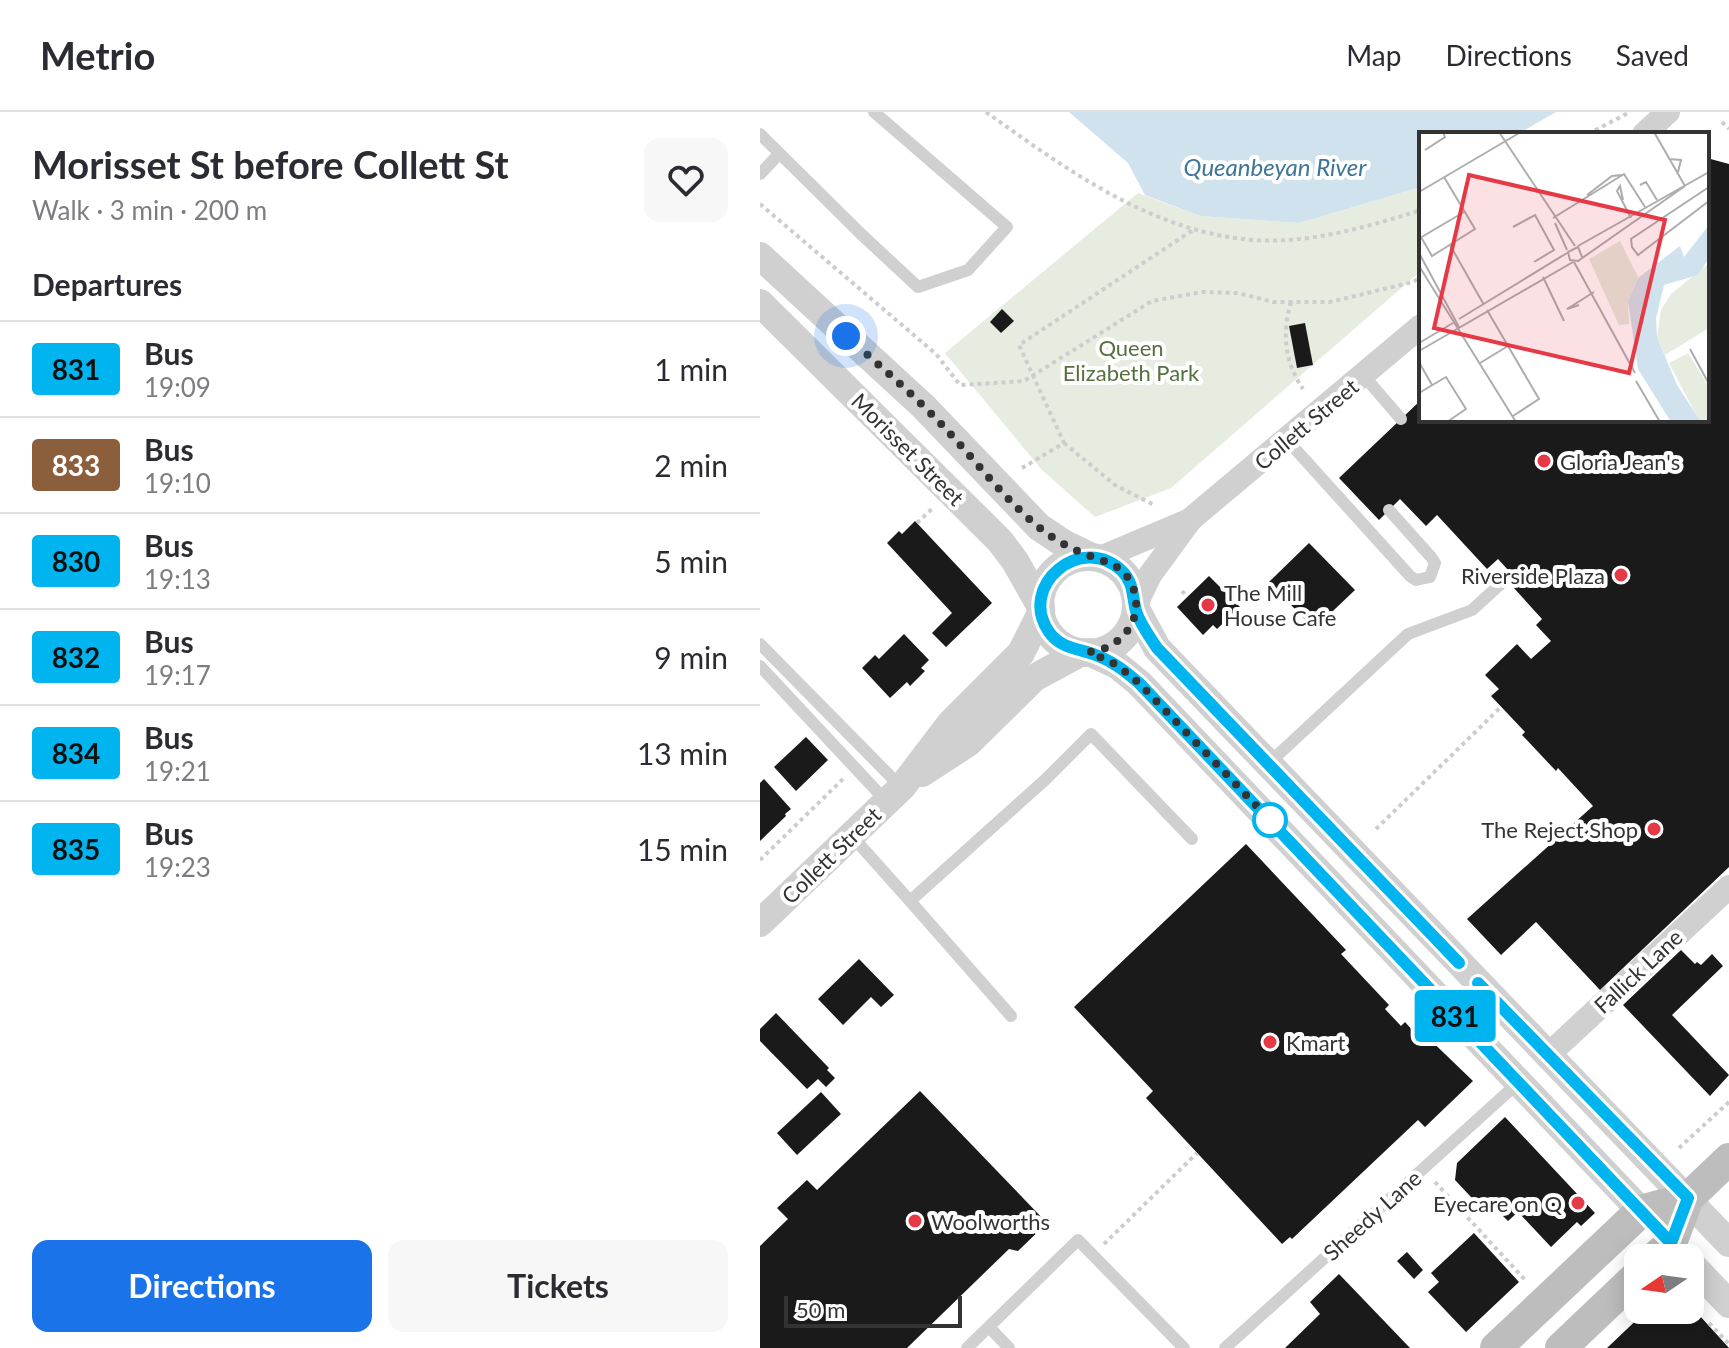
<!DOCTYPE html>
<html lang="en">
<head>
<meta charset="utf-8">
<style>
	:root { --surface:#fff; --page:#f7f7f7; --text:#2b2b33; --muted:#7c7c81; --line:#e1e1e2; --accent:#1a73e8 }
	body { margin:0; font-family:Lato,sans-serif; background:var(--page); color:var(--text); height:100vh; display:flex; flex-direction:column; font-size:30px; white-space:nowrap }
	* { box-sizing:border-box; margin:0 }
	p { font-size:26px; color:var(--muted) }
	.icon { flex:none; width:44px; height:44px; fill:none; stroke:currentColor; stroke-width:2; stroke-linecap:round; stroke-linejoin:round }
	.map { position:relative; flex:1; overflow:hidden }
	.panel { display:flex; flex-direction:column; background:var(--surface); width:760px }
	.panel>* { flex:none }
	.badge { padding:0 16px; border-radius:6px; font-size:28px; line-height:52px }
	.needle { width:52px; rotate:257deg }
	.buttons { position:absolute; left:864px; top:1132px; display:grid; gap:16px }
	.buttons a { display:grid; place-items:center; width:80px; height:80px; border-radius:16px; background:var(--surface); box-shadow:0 4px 20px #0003; font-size:40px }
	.scale { position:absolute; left:24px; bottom:20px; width:178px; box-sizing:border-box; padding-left:8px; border:4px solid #333; border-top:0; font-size:22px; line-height:28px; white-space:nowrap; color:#333; -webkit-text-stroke:6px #fff; paint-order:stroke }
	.you { position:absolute; width:40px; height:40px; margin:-20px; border:6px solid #fff; border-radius:50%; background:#1a73e8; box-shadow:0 0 0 12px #1a73e833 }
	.map>.badge { position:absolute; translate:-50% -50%; box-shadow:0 0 0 4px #fff }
	h2 { padding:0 32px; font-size:30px; line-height:72px }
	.round { display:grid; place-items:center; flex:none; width:84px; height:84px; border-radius:16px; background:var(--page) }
	.overview { display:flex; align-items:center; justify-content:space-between; height:136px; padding:0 32px }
	h1 { font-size:38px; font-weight:700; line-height:60px }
	.button { display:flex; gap:16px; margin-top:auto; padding:16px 32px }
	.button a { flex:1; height:92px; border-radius:16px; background:var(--accent); color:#fff; font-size:32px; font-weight:700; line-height:92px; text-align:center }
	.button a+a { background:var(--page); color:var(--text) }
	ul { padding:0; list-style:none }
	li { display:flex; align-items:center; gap:24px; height:96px; padding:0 32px; border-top:2px solid var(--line) }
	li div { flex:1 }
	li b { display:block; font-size:30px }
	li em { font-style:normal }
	li .badge { min-width:88px; font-weight:700; text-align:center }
	header { display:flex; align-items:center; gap:48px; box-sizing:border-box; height:112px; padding:0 40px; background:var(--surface); border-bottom:2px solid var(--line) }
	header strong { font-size:38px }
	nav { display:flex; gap:44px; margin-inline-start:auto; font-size:28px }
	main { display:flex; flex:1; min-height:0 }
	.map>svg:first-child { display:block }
	.green { fill:#e6ecdf }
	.water { fill:#cfe2ee }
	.building { fill:#1a1a1a }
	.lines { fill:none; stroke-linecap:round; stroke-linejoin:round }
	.path { stroke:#cdcdcd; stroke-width:4; stroke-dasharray:4 4; stroke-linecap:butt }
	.service { stroke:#d0d0d0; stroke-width:12 }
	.minor { stroke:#d0d0d0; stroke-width:24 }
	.tertiary { stroke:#d0d0d0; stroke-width:28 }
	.secondary { stroke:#bdbdbd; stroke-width:32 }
	.line-casing { stroke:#fff; stroke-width:18 }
	.line { stroke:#00b5ef; stroke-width:12 }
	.walk { stroke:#333; stroke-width:8; stroke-dasharray:0 14.4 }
	.poi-dot { fill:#e63946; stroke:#fff; stroke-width:3 }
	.stop-dot { fill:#fff; stroke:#00b5ef; stroke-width:4 }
	.labels { text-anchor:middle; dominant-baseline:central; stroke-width:8; stroke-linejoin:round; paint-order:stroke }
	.park-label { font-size:22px; fill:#56703f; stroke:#fff }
	.street-label { font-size:22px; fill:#333; stroke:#fff }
	.poi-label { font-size:22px; fill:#333; stroke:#fff; text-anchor:start }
	.water-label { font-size:24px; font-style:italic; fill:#3f7597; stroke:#fff }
	.inset-road { fill:none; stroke:#adadad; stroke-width:2 }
	.view { fill:#e63946; fill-opacity:0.15; stroke:#e63946; stroke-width:4 }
	.inset-edge { fill:none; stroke:#333; stroke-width:4 }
</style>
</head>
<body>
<header>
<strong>Metrio</strong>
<nav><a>Map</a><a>Directions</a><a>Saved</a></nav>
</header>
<main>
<section class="panel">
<div class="overview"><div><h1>Morisset St before Collett St</h1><p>Walk · 3 min · 200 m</p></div><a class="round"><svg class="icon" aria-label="heart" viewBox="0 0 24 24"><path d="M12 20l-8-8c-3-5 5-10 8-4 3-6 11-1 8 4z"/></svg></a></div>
<h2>Departures</h2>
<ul>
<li><span class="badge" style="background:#00b5ef;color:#111">831</span><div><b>Bus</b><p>19:09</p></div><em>1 min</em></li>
<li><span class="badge" style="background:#8b5e3c;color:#fff">833</span><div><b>Bus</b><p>19:10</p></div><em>2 min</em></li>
<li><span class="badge" style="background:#00b5ef;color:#111">830</span><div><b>Bus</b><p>19:13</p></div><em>5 min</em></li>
<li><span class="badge" style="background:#00b5ef;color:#111">832</span><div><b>Bus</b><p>19:17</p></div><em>9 min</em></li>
<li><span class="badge" style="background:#00b5ef;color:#111">834</span><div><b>Bus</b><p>19:21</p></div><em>13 min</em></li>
<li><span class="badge" style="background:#00b5ef;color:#111">835</span><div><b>Bus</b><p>19:23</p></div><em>15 min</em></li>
</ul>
<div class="button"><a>Directions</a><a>Tickets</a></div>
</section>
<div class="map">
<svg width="969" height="1236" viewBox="0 0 969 1236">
	<rect width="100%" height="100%" fill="#fff"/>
	<polygon class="green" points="661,75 661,159 411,376 335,405 282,358 185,241 378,81 440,104 539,111"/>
	<polygon class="water" points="309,0 796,0 758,22 661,22 661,75 539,111 440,104 385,83 368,51"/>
	<g class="building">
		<polygon points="947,46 969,52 969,755 840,878 776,810 741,843 707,807 833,694 798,656 796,659 762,623 765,620 731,584 739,577 725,563 757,532 771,547 791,529 776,513 782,507 753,475 759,470 738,447 727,457 677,403 666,414 640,387 619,408 579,366 661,288 661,308 947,308"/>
		<polygon points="242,197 254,209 241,221 230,210"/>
		<polygon points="545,211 553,253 537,256 529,214"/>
		<polygon points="155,409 232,491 186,535 172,521 192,501 127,431 139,419 142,422"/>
		<polygon points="549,431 595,478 554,517 509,470"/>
		<polygon points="449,464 480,495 457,517 453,513 443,523 417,495"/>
		<polygon points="144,522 169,548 161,556 165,559 150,574 147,570 130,586 102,556 115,543 119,547"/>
		<polygon points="46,625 68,648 36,679 14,655"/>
		<polygon points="4,667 31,697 25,702 26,704 0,729 0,671"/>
		<polygon points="486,732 586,838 581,842 629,893 625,897 641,914 645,910 654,920 658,916 713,969 665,1015 658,1008 532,1127 530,1125 522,1132 386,986 393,979 314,895"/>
		<polygon points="921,838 935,852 937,850 941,853 952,842 963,854 912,903 969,963 950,984 863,893"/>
		<polygon points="99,847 134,883 121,895 111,885 83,913 58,887"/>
		<polygon points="16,901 69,956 67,958 75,966 66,975 58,967 47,977 0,929 0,917"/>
		<polygon points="160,979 287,1111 258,1139 249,1137 147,1236 0,1236 0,1134 28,1107 17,1096 47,1068 57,1078"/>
		<polygon points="61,980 81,1002 37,1043 17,1021"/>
		<polygon points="745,1005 835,1101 821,1114 817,1110 791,1135 758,1100 748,1109 733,1094 726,1101 695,1068 697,1051"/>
		<polygon points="714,1121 759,1170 706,1220 668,1180 679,1170 671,1161"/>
		<polygon points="647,1140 663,1158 654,1167 637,1149"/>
		<polygon points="579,1162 650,1236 525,1236 560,1202 550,1190"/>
		<polygon points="930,1193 969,1236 847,1236 887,1198 930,1198"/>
	</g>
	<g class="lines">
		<g class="path">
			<path d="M 226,0 C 306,57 391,120 493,128 C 550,132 607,115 661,98"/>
			<polyline points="962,10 969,17"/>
			<polyline points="828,22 870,0"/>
			<polyline points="0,92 176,242 200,273 264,269 392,189 442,180 478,181 513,190 570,190 653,170 661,165"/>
			<path d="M 531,190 C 522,221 524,249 543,277"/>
			<polyline points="304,331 355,373 396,394"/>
			<polyline points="262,356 304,331 259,233 433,118"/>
			<polyline points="157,411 173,396"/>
			<polyline points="422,479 427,485"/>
			<polyline points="616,717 741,595"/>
			<polyline points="0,748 84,666"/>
			<polyline points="919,1036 969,990"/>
			<polyline points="675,1070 766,1169"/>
			<polyline points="344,1132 437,1041"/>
			<polyline points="949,1211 969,1232"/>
		</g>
		<g class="service">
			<polyline points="0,22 101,122 158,175 208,158 247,115 114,0"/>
			<polyline points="0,62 19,42"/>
			<polyline points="604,264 641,307"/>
			<polyline points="527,328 650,464 656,468 670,465 675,451 671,445 629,398"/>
			<polyline points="0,532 141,675"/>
			<polyline points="0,554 126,689"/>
			<polyline points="508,652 648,522 712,498 746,467"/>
			<polyline points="91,723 150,789"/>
			<polyline points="251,904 150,789 286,667 331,622 432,727"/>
			<polyline points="229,1215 249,1236"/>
			<polyline points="207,1236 318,1128 424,1236"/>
			<polyline points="465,1236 759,970"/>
		</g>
		<g class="minor">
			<polyline points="884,22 908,0"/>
			<polyline points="340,446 430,408"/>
			<polyline points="376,492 390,463 431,407 661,214"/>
			<polyline points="788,943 969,775"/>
		</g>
		<g class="tertiary">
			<polyline points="0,144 164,295 279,415 303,431 332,445"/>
			<polyline points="0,191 240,429 255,449 281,495"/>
			<circle cx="328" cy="493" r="48"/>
			<polyline points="376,497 397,536 969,1131"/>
			<polyline points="329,540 357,553 379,571 881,1099"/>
			<polyline points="162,661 208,631 274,566 322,540"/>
			<polyline points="0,811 142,675 190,612 261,541 281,501"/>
			<polyline points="930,1151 969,1192"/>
		</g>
		<g class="secondary">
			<polyline points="895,1146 911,1131 928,1086 969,1047"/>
			<polyline points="736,1236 881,1099 928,1086"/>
			<polyline points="801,1236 878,1163"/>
		</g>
	</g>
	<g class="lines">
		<g class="line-casing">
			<path id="line" d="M 699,851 L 397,536 C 390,525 380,512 376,499 C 372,484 374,471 362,459 C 321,420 257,474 289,520 C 302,538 320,536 338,544 C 354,550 366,560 379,571 L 911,1131 L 928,1086 L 718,871"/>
		</g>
		<use href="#line" class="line"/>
		<path class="walk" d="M 86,224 C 119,253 154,283 184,315 C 216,349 245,388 281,417 C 295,428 313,438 330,444 C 346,450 360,452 370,469 C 388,502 364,537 329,540 L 357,553 L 379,571 L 510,708"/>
	</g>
	<g class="poi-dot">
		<circle cx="784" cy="349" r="8"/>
		<circle cx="861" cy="463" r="8"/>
		<circle cx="448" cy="493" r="8"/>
		<circle cx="894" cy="717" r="8"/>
		<circle cx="510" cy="930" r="8"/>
		<circle cx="818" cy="1091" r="8"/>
		<circle cx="155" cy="1109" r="8"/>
	</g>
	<circle class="stop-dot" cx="510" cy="708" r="16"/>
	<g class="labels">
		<g class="park-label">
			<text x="371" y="235">Queen<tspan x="371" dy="25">Elizabeth Park</tspan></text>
		</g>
		<g class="street-label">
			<text transform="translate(546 312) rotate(-40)">Collett Street</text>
			<text transform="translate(148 337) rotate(45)">Morisset Street</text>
			<text transform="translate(71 743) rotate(-44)">Collett Street</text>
			<text transform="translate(878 859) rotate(-43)">Fallick Lane</text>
			<text transform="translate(612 1103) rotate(-42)">Sheedy Lane</text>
		</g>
		<g class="poi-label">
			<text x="800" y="349">Gloria Jean's</text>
			<text x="845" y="463" text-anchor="end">Riverside Plaza</text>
			<text x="464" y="480">The Mill<tspan x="464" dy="25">House Cafe</tspan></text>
			<text x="878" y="717" text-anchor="end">The Reject Shop</text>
			<text x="526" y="930">Kmart</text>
			<text x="802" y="1091" text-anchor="end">Eyecare on Q</text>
			<text x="171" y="1109">Woolworths</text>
		</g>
		<g class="water-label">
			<text x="515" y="54">Queanbeyan River</text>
		</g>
	</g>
	<g transform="translate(659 20)">
		<rect width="290" height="290" fill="#fff"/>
		<path d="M 201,109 L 219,145 L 209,169 L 210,192 L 200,193 L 170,127 ZM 290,131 L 290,196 L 246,223 L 238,205 L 242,178 L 252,162 ZM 269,221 L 290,255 L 290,290 L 281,290 L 250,231 Z" fill="#e6ecdf"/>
		<path d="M 290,93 L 290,126 L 279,143 L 245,153 L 237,186 L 238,205 L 258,253 L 282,290 L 252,290 L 219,237 L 209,169 L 219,146 L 261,114 L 265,125 Z" fill="#cfe2ee"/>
		<path class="inset-road" d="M 80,0 L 156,114M 235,0 L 266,54M 6,18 L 26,5 L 24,0M 250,27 L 262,28 L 259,40M 221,53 L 227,50 L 238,68M 290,55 L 212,107 L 213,115 L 219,123 L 290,69M 0,60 L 102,0M 168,63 L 193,44 L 203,43M 204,68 L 201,54 L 198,59 L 212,86M 134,86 L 205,42 L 226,75M 136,91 L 148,118M 94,95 L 116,83 L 135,118 L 115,130M 2,105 L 13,124 L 56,97 L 25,45M 1,106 L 45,80M 31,113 L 65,173M 159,114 L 290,40M 0,121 L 40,195M 163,125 L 159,115 L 149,120 L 151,128 L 159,129 L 266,54M 155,130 L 216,241M 0,134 L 97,290M 124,145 L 145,189M 160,173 L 148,177 L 175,160M 68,178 L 120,267 L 94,284M 40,187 L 148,121M 0,211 L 34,191M 271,217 L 290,252M 0,219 L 154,130M 0,230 L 13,253M 61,231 L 89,214M 217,249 L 241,290M 0,261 L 27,245 L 47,277 L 28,290"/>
		<path class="view" d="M 50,43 L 246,88 L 210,241 L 15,196 Z"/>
		<rect width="290" height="290" class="inset-edge"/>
	</g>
</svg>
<div class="buttons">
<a><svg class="needle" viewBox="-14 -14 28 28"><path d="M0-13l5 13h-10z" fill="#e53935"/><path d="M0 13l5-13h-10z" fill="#7c7c81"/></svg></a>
</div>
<div class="scale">50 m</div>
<div class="you" style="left:86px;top:224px"></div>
<b class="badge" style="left:695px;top:904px;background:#00b5ef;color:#111">831</b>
</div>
</main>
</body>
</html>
